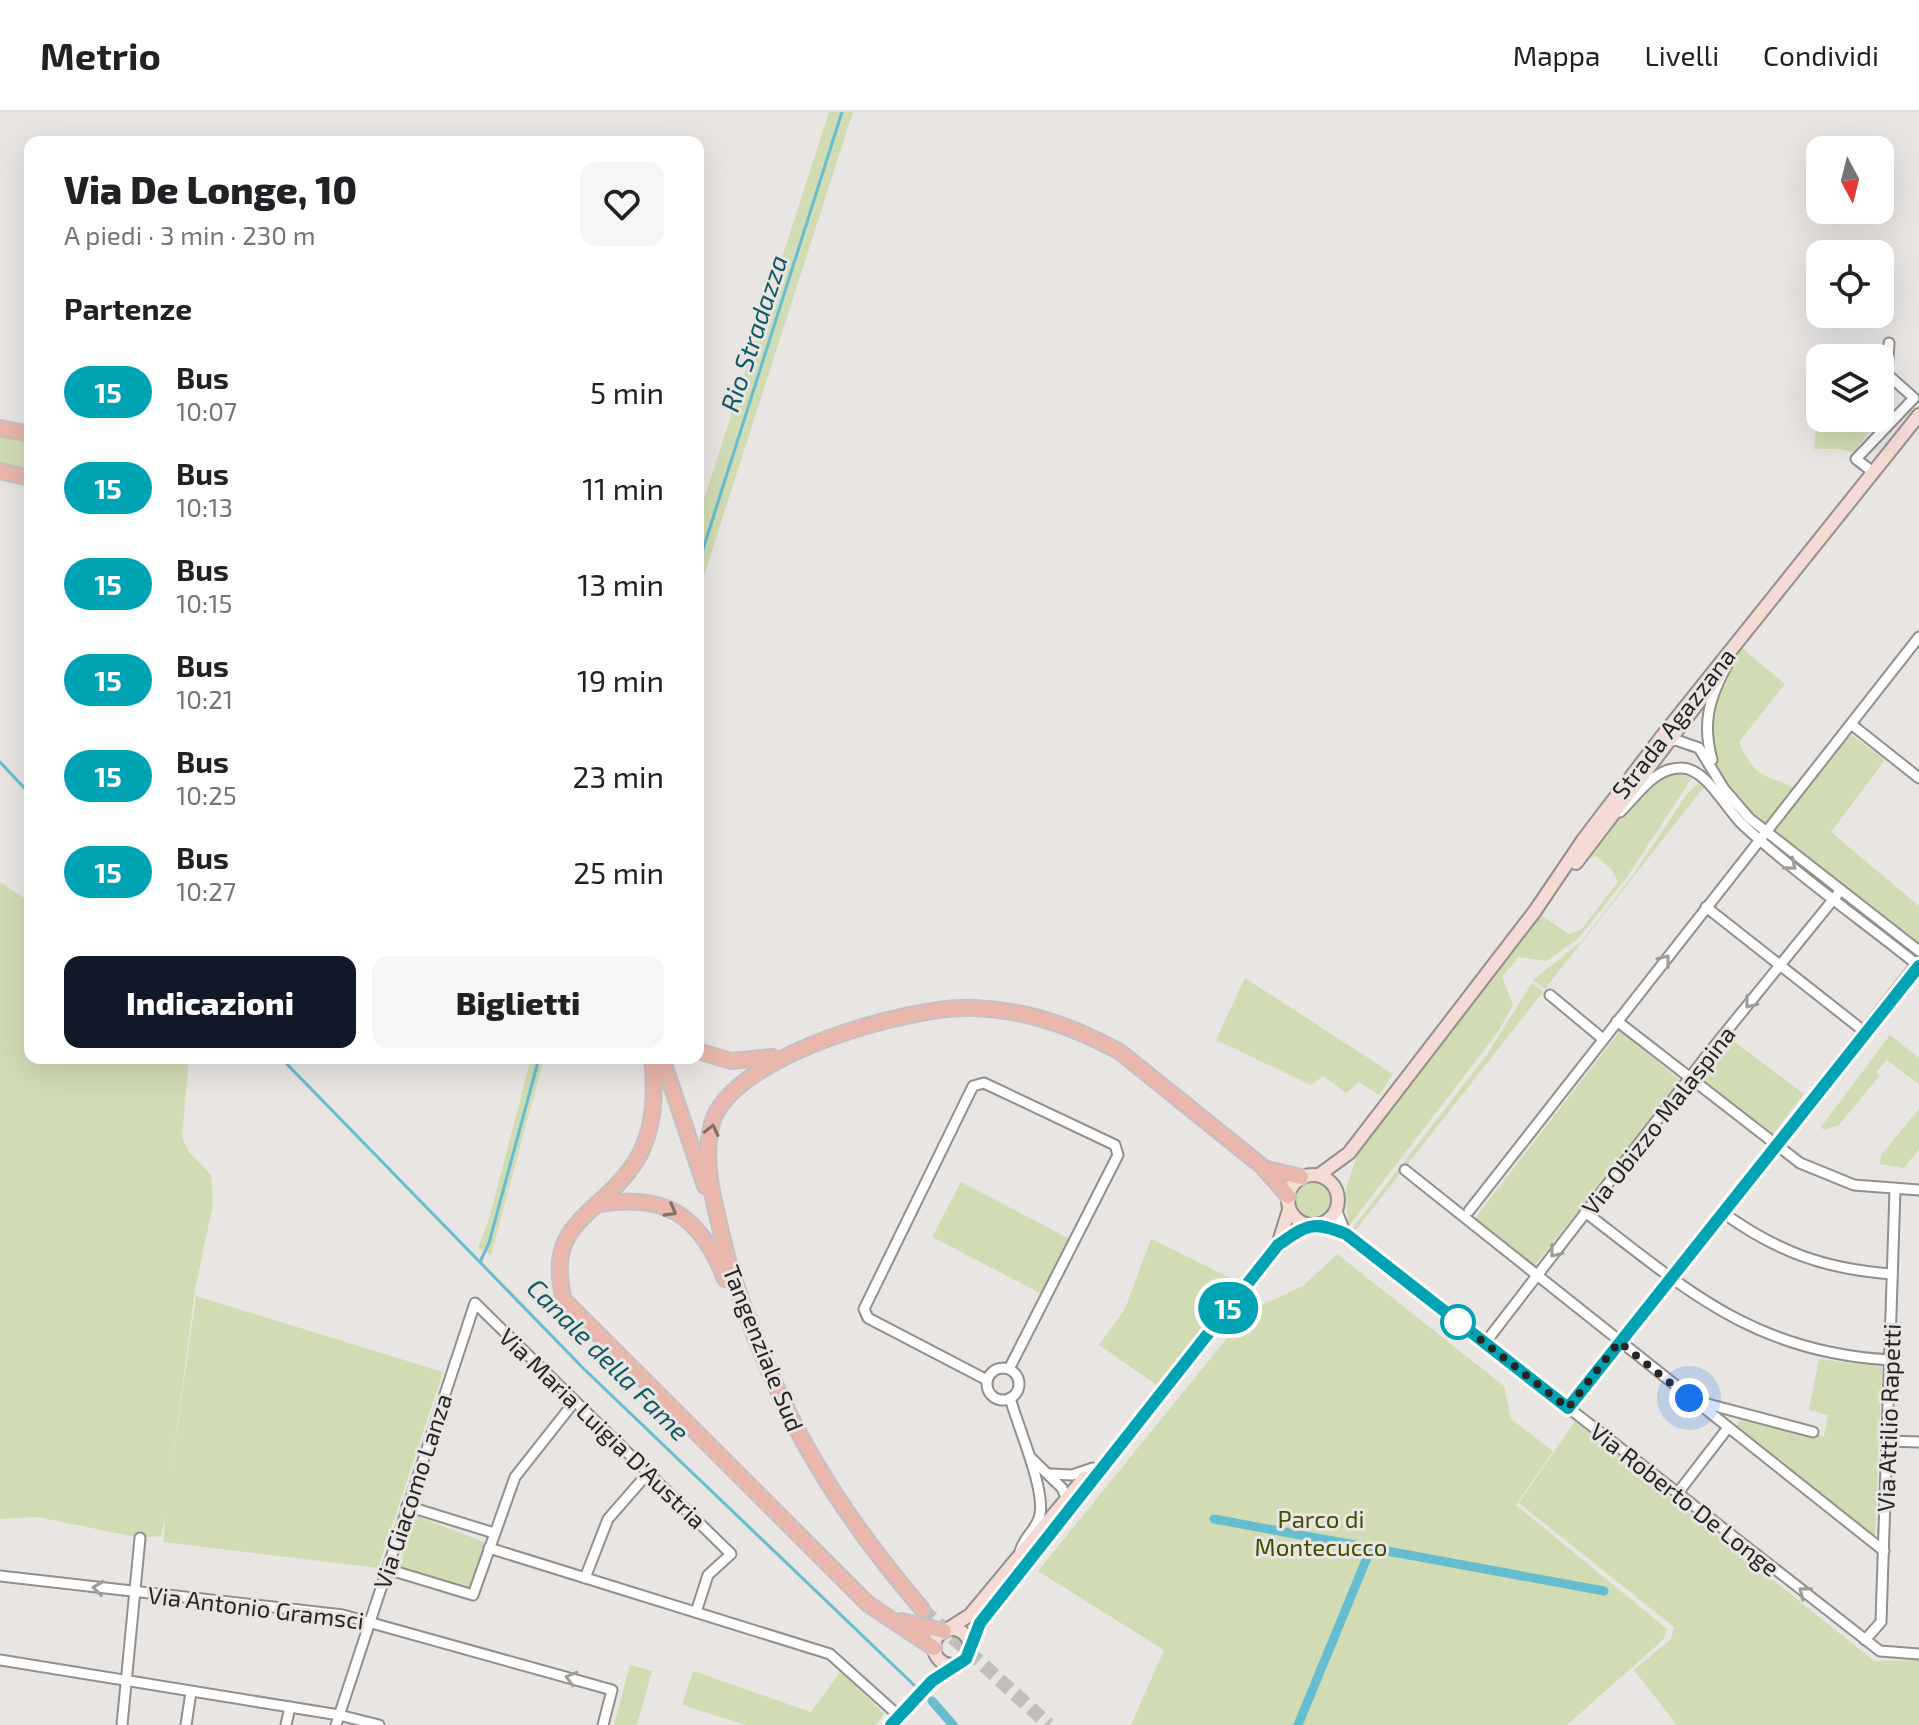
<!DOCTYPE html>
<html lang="it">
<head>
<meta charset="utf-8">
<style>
	:root { --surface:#fff; --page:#f6f6f6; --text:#202124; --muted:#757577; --line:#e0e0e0; --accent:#111827 }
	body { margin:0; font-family:"Exo 2",sans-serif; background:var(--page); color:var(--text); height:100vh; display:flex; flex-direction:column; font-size:30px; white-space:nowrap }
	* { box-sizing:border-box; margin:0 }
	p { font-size:26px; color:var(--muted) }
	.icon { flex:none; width:44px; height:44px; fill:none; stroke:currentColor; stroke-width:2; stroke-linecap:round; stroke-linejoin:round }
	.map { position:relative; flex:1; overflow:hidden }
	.panel { position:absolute; left:24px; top:24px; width:680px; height:928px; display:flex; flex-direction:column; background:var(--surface); border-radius:16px; box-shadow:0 8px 32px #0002 }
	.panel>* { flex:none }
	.badge { padding:0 16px; border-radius:26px; font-size:28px; line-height:52px }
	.needle { width:52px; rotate:173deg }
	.buttons { position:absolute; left:1806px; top:24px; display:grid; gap:16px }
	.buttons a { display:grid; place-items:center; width:88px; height:88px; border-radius:16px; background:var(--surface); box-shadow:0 8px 32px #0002; font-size:40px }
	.you { position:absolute; width:40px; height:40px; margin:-20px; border:6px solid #fff; border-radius:50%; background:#1a73e8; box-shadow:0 0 0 12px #1a73e833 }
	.map>.badge { position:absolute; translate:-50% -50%; box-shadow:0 0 0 4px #fff }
	h2 { padding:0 40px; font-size:30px; line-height:72px }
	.round { display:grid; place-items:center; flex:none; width:84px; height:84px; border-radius:16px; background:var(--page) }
	.overview { display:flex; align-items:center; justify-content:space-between; height:136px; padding:0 40px }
	h1 { font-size:38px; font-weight:800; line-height:60px }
	.button { display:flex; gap:16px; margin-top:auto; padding:16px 40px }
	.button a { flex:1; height:92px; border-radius:16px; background:var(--accent); color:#fff; font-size:32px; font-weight:800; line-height:92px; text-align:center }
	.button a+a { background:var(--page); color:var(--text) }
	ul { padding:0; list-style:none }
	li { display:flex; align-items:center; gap:24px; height:96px; padding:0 40px }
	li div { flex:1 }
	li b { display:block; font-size:30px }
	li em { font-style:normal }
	li .badge { min-width:88px; font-weight:700; text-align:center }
	header { display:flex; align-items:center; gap:48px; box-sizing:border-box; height:112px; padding:0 40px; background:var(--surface); border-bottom:2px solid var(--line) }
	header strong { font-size:38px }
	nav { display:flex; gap:44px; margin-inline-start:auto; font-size:28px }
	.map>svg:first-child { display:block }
	.green { fill:#d1dcb5 }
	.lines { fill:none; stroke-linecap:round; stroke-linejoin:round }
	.stream { stroke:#66bdd0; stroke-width:3 }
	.canal { stroke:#66bdd0; stroke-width:9 }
	.primary-tunnel { stroke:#c1bfbd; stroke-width:14; stroke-dasharray:14 7; stroke-linecap:butt }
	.street-casing { stroke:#928f8c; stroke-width:13 }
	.secondary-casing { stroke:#928f8c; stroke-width:16 }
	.primary-casing { stroke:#c2c2c2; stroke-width:18 }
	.street { stroke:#fff; stroke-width:9 }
	.secondary { stroke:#f4dbd6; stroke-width:12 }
	.primary { stroke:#e9b7ad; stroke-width:14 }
	.oneway { stroke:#9d9d9c }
	.oneway2 { stroke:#886e68 }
	.line-casing { stroke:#fff; stroke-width:18 }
	.line { stroke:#00a3b4; stroke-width:12 }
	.walk { stroke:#262524; stroke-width:8; stroke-dasharray:0 14.4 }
	.stop-dot { fill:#fff; stroke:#00a3b4; stroke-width:4 }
	.labels { text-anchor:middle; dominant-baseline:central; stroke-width:6; stroke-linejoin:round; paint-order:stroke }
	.street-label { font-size:24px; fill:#262524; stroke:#e8e5e3 }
	.park-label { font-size:24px; fill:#414e01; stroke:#e8e5e3 }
	.water-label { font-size:26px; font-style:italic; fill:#0d5a67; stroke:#e8e5e3 }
</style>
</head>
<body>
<header>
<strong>Metrio</strong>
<nav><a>Mappa</a><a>Livelli</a><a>Condividi</a></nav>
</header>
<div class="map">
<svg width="1919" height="1613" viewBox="0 0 1919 1613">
	<rect width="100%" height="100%" fill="#e8e5e3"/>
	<g class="green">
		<polygon points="829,0 853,0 698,482 698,406"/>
		<polygon points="1820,283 1820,306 1875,306 1872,316 1853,341 1842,337 1814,337"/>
		<polygon points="0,320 30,327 30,360 0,353"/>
		<path d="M 1741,535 L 1785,572 L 1739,630 C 1758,673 1767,659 1798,679 L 1846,619 L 1885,648 L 1831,720 L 1919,794 L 1919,839 L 1749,706 L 1716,659 L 1709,633 L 1715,574 Z"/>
		<path d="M 1676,661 L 1692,666 L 1629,762 L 1578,827 L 1546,849 L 1519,845 L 1502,864 L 1513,893 L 1498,920 L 1348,1115 L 1346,1076 L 1358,1041 L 1541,803 L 1569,822 L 1581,818 L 1618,770 L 1612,758 L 1596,744 L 1584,750 C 1606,719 1638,672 1676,661 Z"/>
		<polygon points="1698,672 1704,675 1545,877 1533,868 1581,830 1633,763 1689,679"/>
		<polygon points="0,770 30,790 30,946 189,946 182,1025 189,1040 211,1063 213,1092 195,1178 171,1362 196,1184 443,1260 378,1456 163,1430 166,1403 161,1424 140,1426 38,1405 0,1407"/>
		<polygon points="1245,866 1393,962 1379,983 1359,970 1346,981 1323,964 1311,973 1216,928"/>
		<polygon points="1532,871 1543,880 1355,1119 1352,1117 1486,944"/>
		<polygon points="1620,919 1682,970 1534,1154 1475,1106"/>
		<polygon points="1890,923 1919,946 1919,972 1887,948 1876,960 1880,963 1839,1013 1824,1018 1821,1015"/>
		<polygon points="1732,928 1804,982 1773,1022 1701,968"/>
		<polygon points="531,946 544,946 491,1143 478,1136 490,1104"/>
		<polygon points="1919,997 1919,1037 1904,1056 1880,1052 1881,1043"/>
		<circle cx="1313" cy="1088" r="20"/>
		<polygon points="961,1070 1070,1127 1042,1182 932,1125"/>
		<polygon points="1151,1127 1239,1170 1158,1274 1099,1233 1125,1197"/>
		<polygon points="1337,1142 1504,1274 1511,1307 1553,1339 1516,1393 1667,1517 1664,1527 1567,1613 1131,1613 1164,1538 1038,1459 1249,1199 1303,1174"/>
		<polygon points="1819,1247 1882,1255 1875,1424 1736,1315 1741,1308 1824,1324 1828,1303 1809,1298"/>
		<polygon points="1575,1309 1874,1549 1919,1548 1919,1613 1677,1613 1634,1558 1671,1527 1674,1515 1519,1391"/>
		<polygon points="416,1404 487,1431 472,1479 398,1457"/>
		<polygon points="630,1553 652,1559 637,1613 614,1613"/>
		<polygon points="693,1559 811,1600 841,1559 884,1602 876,1613 746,1613 682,1593"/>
	</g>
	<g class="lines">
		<g class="stream">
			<polyline points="698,453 842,0"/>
			<polyline points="0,650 30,682"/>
			<polyline points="281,946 584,1257 914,1573"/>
			<polyline points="480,1150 489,1131 539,946"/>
		</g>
		<g class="canal">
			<polyline points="1214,1407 1604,1479"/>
			<polyline points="932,1589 953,1613"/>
			<polyline points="1298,1613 1371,1436"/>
		</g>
		<polyline class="primary-tunnel" points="922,1497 1049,1613"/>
		<g class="street-casing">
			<g id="street">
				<polyline points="1873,360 1856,347 1914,286 1887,262 1889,231"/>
				<polyline points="1851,612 1919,666"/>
				<polyline points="1667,630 1676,628 1699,636 1724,677 1749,706 1919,839"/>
				<path d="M 1712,648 C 1702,611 1709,586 1727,553"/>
				<path d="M 1620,700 C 1638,683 1654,655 1682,656 C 1707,657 1725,696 1743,713 C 1798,763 1860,807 1919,854"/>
				<polyline points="1706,795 1865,920"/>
				<polyline points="1550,883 1603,927"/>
				<polyline points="1617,909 1800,1051 1854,1073 1919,1078"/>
				<polyline points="1405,1058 1884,1439"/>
				<polyline points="1336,1097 1346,1122"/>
				<polyline points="1469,1099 1919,525"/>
				<path d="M 1585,1100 C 1688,1179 1754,1240 1890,1248"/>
				<path d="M 1722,1100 C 1777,1140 1825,1157 1892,1162"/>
				<polyline points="1319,1112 1346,1122 1880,1539 1919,1542"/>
				<polyline points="1485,1231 1708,942 1841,778"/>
				<circle cx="1003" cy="1272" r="16"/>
				<polyline points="987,1268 868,1206 864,1197 973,974 984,971 1115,1033 1118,1043 1009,1257"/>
				<path d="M 1010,1286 C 1018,1315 1045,1376 1040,1402 C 1038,1417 1023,1425 1020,1440"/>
				<polyline points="1696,1289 1813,1320"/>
				<polyline points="1568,1296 1919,849"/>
				<polyline points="1888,1329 1919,1330"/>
				<polyline points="1032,1347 1062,1376 1068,1390"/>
				<polyline points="1050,1362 1072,1363 1093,1356"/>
				<polyline points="1677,1382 1727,1317"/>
				<polyline points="407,1394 494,1421"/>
				<polyline points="489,1436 830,1542 899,1604"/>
				<polyline points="387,1457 473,1483 515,1365 575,1289"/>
				<polyline points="0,1464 343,1503 612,1578 603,1613"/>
				<polyline points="585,1466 608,1407 649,1360"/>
				<polyline points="1865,1528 1881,1510 1895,1078"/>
				<polyline points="0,1548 339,1603 379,1613"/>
				<polyline points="122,1613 140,1426"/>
				<polyline points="186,1613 191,1580"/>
				<polyline points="286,1613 290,1595"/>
				<polyline points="336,1613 475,1191 731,1442 708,1463 696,1500"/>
			</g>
		</g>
		<g class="secondary-casing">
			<g id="secondary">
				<polyline points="1576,751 1720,562"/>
				<circle cx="1313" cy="1088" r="25"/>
				<polyline points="1319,1063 1349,1041 1535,799 1583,728 1663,623 1919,303"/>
				<polyline points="1278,1133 1289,1098"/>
				<circle cx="952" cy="1535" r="18"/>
				<polyline points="948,1517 970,1503 1084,1366"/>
				<polyline points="971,1532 980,1511 1278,1133 1308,1113"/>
				<polyline points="891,1613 932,1569 956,1553"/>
			</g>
		</g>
		<g class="primary-casing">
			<g id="primary">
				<polyline points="0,316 30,322"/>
				<polyline points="0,359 30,366"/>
				<polyline points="698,939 731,949 772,945"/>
				<path d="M 652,946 C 656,981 655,1018 636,1049 C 601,1104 543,1109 564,1188 L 868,1492 L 934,1536"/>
				<polyline points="662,946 705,1074"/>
				<polyline points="1267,1057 1301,1065"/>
				<path d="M 596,1093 C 665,1080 700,1103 725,1167"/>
				<path d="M 725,1140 C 772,1287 822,1380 922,1497"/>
				<path d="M 728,1149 C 719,1106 700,1055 712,1011 C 732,943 911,893 975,896 C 1028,898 1075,915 1120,940 L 1263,1055 L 1288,1084"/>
				<polyline points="902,1509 944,1519"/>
			</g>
		</g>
		<use href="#street" class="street"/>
		<use href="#secondary" class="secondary"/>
		<use href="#primary" class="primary"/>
	</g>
	<defs><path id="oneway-chevron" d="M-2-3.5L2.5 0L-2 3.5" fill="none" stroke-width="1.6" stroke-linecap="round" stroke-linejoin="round" transform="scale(2)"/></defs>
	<g class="oneway">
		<use href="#oneway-chevron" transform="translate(1791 753) rotate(39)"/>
		<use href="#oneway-chevron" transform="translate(1665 848) rotate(-52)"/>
		<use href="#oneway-chevron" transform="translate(1750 891) rotate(129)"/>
		<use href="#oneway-chevron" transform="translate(1555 1140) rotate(128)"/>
		<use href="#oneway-chevron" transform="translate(98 1476) rotate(-173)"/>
		<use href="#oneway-chevron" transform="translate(1804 1480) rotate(-142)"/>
		<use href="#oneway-chevron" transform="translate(571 1566) rotate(-164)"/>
	</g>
	<g class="oneway2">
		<use href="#oneway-chevron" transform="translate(712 1018) rotate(-77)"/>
		<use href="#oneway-chevron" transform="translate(671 1099) rotate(29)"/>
	</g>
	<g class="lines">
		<g class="line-casing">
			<path id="line" d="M 891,1613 L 932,1569 L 966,1547 L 980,1511 L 1278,1133 C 1307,1113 1312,1108 1346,1122 L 1568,1296 L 1919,854"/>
		</g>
		<use href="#line" class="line"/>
		<polyline class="walk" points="1458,1210 1568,1296 1619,1230 1689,1286"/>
	</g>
	<circle class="stop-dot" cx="1458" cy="1210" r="16"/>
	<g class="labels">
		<g class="street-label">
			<text transform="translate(1673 611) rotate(-52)">Strada Agazzana</text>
			<text transform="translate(1658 1008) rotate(-52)">Via Obizzo Malaspina</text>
			<text transform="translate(764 1236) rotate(68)">Tangenziale Sud</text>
			<text transform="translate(1888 1306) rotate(-88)">Via Attilio Rapetti</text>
			<text transform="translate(603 1316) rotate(44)">Via Maria Luigia D'Austria</text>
			<text transform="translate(412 1379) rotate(-72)">Via Giacomo Lanza</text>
			<text transform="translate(1685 1387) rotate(38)">Via Roberto De Longe</text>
			<text transform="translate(256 1495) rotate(7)">Via Antonio Gramsci</text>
		</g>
		<g class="park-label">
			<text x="1321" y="1406">Parco di<tspan x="1321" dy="28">Montecucco</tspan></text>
		</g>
		<g class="water-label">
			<text transform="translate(753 221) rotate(-72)">Rio Stradazza</text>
			<text transform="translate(609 1247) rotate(45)">Canale della Fame</text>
		</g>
	</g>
</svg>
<div class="buttons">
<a><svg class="needle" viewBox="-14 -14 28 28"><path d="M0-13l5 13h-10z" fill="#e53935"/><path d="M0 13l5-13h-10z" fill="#757577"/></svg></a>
<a><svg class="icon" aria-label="locate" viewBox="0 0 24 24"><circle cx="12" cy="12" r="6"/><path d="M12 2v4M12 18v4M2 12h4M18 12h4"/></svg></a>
<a><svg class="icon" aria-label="layers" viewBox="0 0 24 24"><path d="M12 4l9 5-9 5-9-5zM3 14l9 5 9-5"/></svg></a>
</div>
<div class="you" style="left:1689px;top:1286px"></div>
<b class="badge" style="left:1228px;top:1196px;background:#00a3b4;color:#fff">15</b>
<section class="panel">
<div class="overview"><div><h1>Via De Longe, 10</h1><p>A piedi · 3 min · 230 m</p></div><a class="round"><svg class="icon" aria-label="heart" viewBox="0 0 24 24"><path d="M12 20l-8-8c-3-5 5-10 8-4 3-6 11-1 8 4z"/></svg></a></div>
<h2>Partenze</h2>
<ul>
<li><span class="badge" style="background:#00a3b4;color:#fff">15</span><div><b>Bus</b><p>10:07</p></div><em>5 min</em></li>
<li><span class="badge" style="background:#00a3b4;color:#fff">15</span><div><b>Bus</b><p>10:13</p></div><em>11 min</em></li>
<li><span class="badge" style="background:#00a3b4;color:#fff">15</span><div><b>Bus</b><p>10:15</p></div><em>13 min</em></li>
<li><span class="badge" style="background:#00a3b4;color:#fff">15</span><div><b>Bus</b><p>10:21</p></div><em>19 min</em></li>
<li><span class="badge" style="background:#00a3b4;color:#fff">15</span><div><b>Bus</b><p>10:25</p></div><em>23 min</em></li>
<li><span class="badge" style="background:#00a3b4;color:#fff">15</span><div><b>Bus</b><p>10:27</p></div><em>25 min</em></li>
</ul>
<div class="button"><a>Indicazioni</a><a>Biglietti</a></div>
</section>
</div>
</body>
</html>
